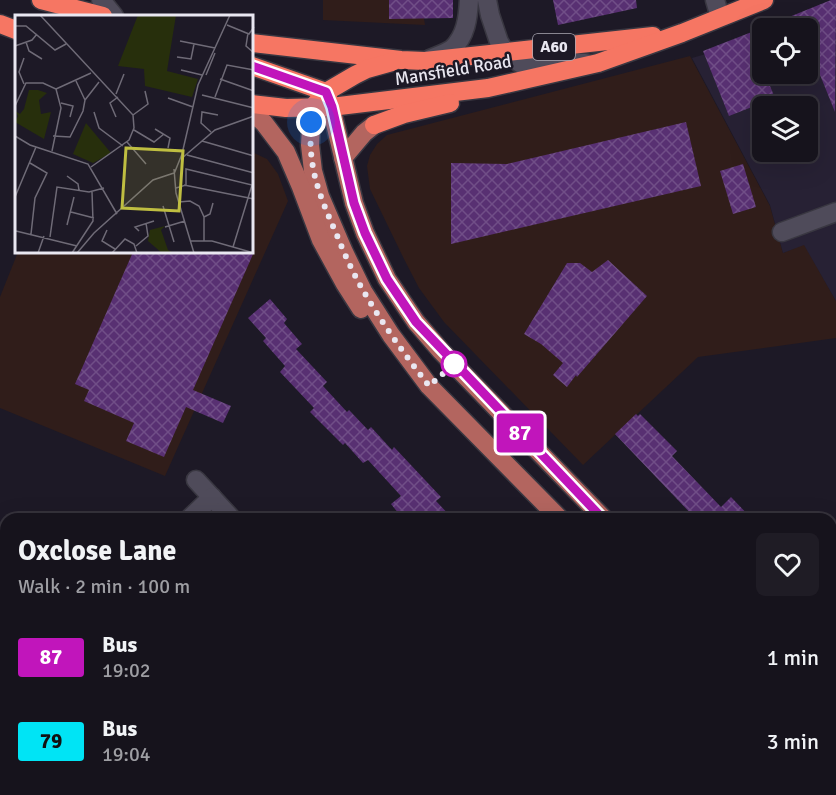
<!DOCTYPE html>
<html lang="en">
<head>
<meta charset="utf-8">
<style>
	:root { --surface:#16131c; --page:#1f1c25; --text:#f1f3f6; --muted:#9e9ea3; --line:#35323b }
	body { margin:0; font-family:Signika,sans-serif; background:var(--page); color:var(--text); height:100vh; display:flex; flex-direction:column; font-size:22px; white-space:nowrap }
	* { box-sizing:border-box; margin:0 }
	p { font-size:20px; color:var(--muted) }
	.icon { flex:none; width:33px; height:33px; fill:none; stroke:currentColor; stroke-width:2; stroke-linecap:round; stroke-linejoin:round }
	.map { position:relative; flex:1; overflow:hidden }
	.drawer { position:absolute; left:0px; top:513px; width:837px; height:282px; display:flex; flex-direction:column; background:var(--surface); border-radius:18px 18px 0 0; box-shadow:0 6px 24px #0002,0 0 0 2px var(--line) }
	.drawer>* { flex:none }
	.badge { padding:0 12px; border-radius:4px; font-size:21px; line-height:39px }
	.controls { position:absolute; left:752px; top:18px; display:grid; gap:12px }
	.controls a { display:grid; place-items:center; width:66px; height:66px; border-radius:9px; background:var(--surface); box-shadow:0 6px 24px #0002,0 0 0 2px var(--line); font-size:30px }
	.you { position:absolute; width:30px; height:30px; margin:-15px; border:4px solid #fff; border-radius:50%; background:#1a73e8; box-shadow:0 0 0 9px #1a73e833 }
	.map>.badge { position:absolute; translate:-50% -50%; box-shadow:0 0 0 3px #fff }
	.round { display:grid; place-items:center; flex:none; width:63px; height:63px; border-radius:9px; background:var(--page) }
	.overview { display:flex; align-items:center; justify-content:space-between; height:102px; padding:0 18px }
	h1 { font-size:28px; font-weight:800; line-height:45px }
	ul { padding:0; list-style:none }
	li { display:flex; align-items:center; gap:18px; height:84px; padding:0 18px }
	li div { flex:1 }
	li b { display:block; font-size:22px }
	li em { font-style:normal }
	li .badge { min-width:66px; font-weight:700; text-align:center }
	.map>svg:first-child { display:block }
	.commercial { fill:#301d1a }
	.built { fill:#272134; fill-rule:evenodd }
	.building { fill:url(#building-cross-hatch) }
	.lines { fill:none; stroke-linecap:round; stroke-linejoin:round }
	.minor-casing { stroke:#393741; stroke-width:21 }
	.major-casing { stroke:#393741; stroke-width:21 }
	.highway-casing { stroke:#393741; stroke-width:21 }
	.minor { stroke:#4f4b5a; stroke-width:18 }
	.major { stroke:#b3655f; stroke-width:18 }
	.highway { stroke:#f67663; stroke-width:18 }
	.line-casing { stroke:#fff; stroke-width:14 }
	.line { stroke:#c115bb; stroke-width:9 }
	.walk { stroke:#e9e7f1; stroke-width:6; stroke-dasharray:0 10.8 }
	.stop-dot { fill:#fff; stroke:#c115bb; stroke-width:3 }
	.labels { text-anchor:middle; dominant-baseline:central; stroke-width:5; stroke-linejoin:round; paint-order:stroke }
	.shield { fill:#1d1926; stroke:#aca9b4; stroke-width:1.5 }
	.shield-label { font-size:16px; font-weight:bold; fill:#e9e7f1 }
	.street-label { font-size:18px; fill:#e9e7f1; stroke:#1d1926 }
	.inset-road { fill:none; stroke:#6f6b77; stroke-width:1.5 }
	.view { fill:#bfbe41; fill-opacity:0.15; stroke:#bfbe41; stroke-width:3 }
	.inset-edge { fill:none; stroke:#e9e7f1; stroke-width:3 }
</style>
</head>
<body>
<div class="map">
<svg width="836" height="795" viewBox="0 0 836 795">
	<defs>
		<pattern id="building-cross-hatch" width="8" height="8" patternUnits="userSpaceOnUse" patternTransform="scale(1.5)"><rect width="8" height="8" fill="#583072"/><path d="M0 0l8 8M0 8l8-8" fill="none" stroke="#704e87"/></pattern>
	</defs>
	<rect width="100%" height="100%" fill="#1d1926"/>
	<g class="commercial">
		<polygon points="323,0 423,0 424,19 425,25 323,20"/>
		<polygon points="690,56 770,206 783,253 804,244 836,301 836,338 698,357 583,465 444,322 419,288 404,259 370,189 367,166 370,155 377,144 387,135"/>
		<polygon points="252,152 267,159 278,174 288,201 165,476 0,408 0,297 18,252 252,252"/>
	</g>
	<g class="built">
		<path d="M 836,4 L 836,301 L 804,245 L 783,253 L 770,205 L 692,58 L 716,51 L 762,74 L 807,74 L 807,28 L 773,28 ZM 762,106 L 807,106 L 807,152 L 762,152 Z"/>
		<polygon points="74,789 564,789 571,795 68,795"/>
	</g>
	<g class="building">
		<polygon points="389,0 453,0 453,18 389,19"/>
		<polygon points="553,0 636,0 637,8 558,25"/>
		<polygon points="831,0 836,0 835,112 814,60 807,63 807,28 762,28"/>
		<polygon points="762,28 762,74 765,74 775,98 729,116 703,51"/>
		<polygon points="686,122 701,186 451,244 451,163 507,164"/>
		<polygon points="743,164 756,207 733,214 720,171"/>
		<polygon points="133,252 254,252 193,390 231,406 223,423 186,407 164,457 126,441 134,423 84,401 89,390 75,384"/>
		<polygon points="608,260 647,296 577,377 576,375 567,387 553,375 563,363 541,344 524,334 567,263 580,263 592,272"/>
		<polygon points="270,299 287,319 284,323 302,344 296,349 327,382 323,386 347,412 349,410 368,430 371,427 392,450 394,447 441,497 436,501 453,519 403,519 391,504 401,496 368,460 363,463 345,443 343,445 310,412 314,408 280,372 285,366 263,341 266,338 248,318"/>
		<polygon points="636,414 638,416 640,414 677,451 672,456 721,507 731,497 752,519 696,519 615,434"/>
	</g>
	<g class="lines">
		<g class="minor-casing">
			<g id="minor">
				<polyline points="101,0 114,16"/>
				<polyline points="487,0 490,15 499,42 505,52 515,60 526,67 559,62 585,63"/>
				<polyline points="715,0 720,17"/>
				<path d="M 430,59 C 437,56 446,53 452,49 C 466,36 468,18 469,0"/>
				<polyline points="782,232 836,212"/>
				<polyline points="196,480 232,519"/>
				<polyline points="189,519 212,497"/>
				<polyline points="0,704 6,698"/>
			</g>
		</g>
		<g class="major-casing">
			<g id="major">
				<polyline points="331,107 354,203 365,233 387,279 416,322 441,351 604,519"/>
				<polyline points="312,108 310,145 313,171 320,196 344,252 363,291 391,335 429,386 560,519"/>
				<polyline points="252,112 264,123 286,152 301,187 321,240 345,284 361,309"/>
				<polyline points="343,158 364,133 374,125"/>
				<polyline points="831,755 836,760"/>
				<polyline points="820,789 825,795"/>
			</g>
		</g>
		<g class="highway-casing">
			<g id="highway">
				<polyline points="41,0 103,16"/>
				<polyline points="0,24 16,30"/>
				<polyline points="252,43 401,60 425,61 653,36"/>
				<polyline points="252,66 326,92 329,101"/>
				<polyline points="252,104 286,108 331,107 488,88 598,63 682,33 764,0"/>
				<polyline points="312,108 326,92 355,75 367,69 392,62"/>
				<polyline points="374,125 404,114 450,103"/>
			</g>
		</g>
		<use href="#minor" class="minor"/>
		<use href="#major" class="major"/>
		<use href="#highway" class="highway"/>
	</g>
	<g class="lines">
		<g class="line-casing">
			<polyline id="line" points="252,66 326,92 332,107 354,203 365,233 387,279 416,322 603,519"/>
		</g>
		<use href="#line" class="line"/>
		<path class="walk" d="M 311,122 C 308,168 318,192 336,233 C 344,253 353,273 364,292 C 383,325 406,356 429,386 L 454,364"/>
	</g>
	<circle class="stop-dot" cx="454" cy="364" r="12"/>
	<g class="labels">
		<rect class="shield" x="533" y="34" width="42" height="26" rx="4.5"/>
		<g class="shield-label">
			<text x="554" y="47">A60</text>
		</g>
		<g class="street-label">
			<text transform="translate(453 70) rotate(-9)">Mansfield Road</text>
		</g>
	</g>
	<g transform="translate(15 15)">
		<rect width="238" height="238" fill="#1d1926"/>
		<path d="M 14,75 L 23,75 L 32,78 L 24,85 L 26,99 L 36,97 L 29,124 L 0,107 L 3,101 L 0,96 L 5,99 L 9,94 ZM 71,108 L 96,138 L 78,148 L 58,139 ZM 150,211 L 146,215 L 153,235 L 159,238 L 147,238 L 133,226 L 135,215 Z" fill="#272f0c"/>
		<path d="M 123,0 L 161,0 L 152,56 L 183,64 L 177,82 L 130,71 L 129,54 L 103,51 Z" fill="#272f0c"/>
		<path class="inset-road" d="M 25,0 L 118,100 L 119,113 L 114,125 L 76,152M 212,10 L 234,19 L 239,12M 0,11 L 11,11 L 40,35 L 51,29M 233,18 L 231,31 L 239,38M 165,26 L 200,33M 11,27 L 14,36 L 27,44M 0,31 L 17,25 L 22,19M 162,42 L 176,44 L 179,29M 166,55 L 187,60M 191,60 L 200,38M 205,64 L 239,76M 9,69 L 4,57 L 9,43M 41,74 L 76,58M 101,79 L 109,59M 187,80 L 239,93M 200,82 L 212,50 L 239,55M 153,83 L 178,92M 70,85 L 84,67M 46,88 L 58,91 L 55,102M 0,91 L 11,68 L 28,68 L 41,74 L 46,93 L 37,136M 79,97 L 84,113 L 108,131M 118,100 L 133,89 L 130,76M 101,102 L 95,88 L 103,82M 140,114 L 155,123 L 153,133M 119,115 L 139,127 L 149,119M 196,117 L 186,108 L 187,97 L 203,100M 0,121 L 15,130 L 73,149 L 102,199M 38,121 L 55,122 L 68,96 L 70,85 L 61,66M 187,126 L 239,141M 112,127 L 131,149M 172,140 L 239,158M 166,144 L 200,115 L 239,101M 15,148 L 32,158 L 20,183 L 16,219M 159,154 L 161,178 L 179,238M 159,159 L 167,139 L 183,70 L 215,0M 52,161 L 63,169 L 64,175M 169,170 L 239,184M 161,173 L 171,170 L 171,154 L 237,170 L 218,232M 0,182 L 21,132M 164,187 L 175,186 L 184,191 L 189,202 L 189,226M 148,191 L 159,227M 56,197 L 79,203M 0,200 L 0,219M 189,202 L 195,199 L 198,188M 52,210 L 59,182M 150,212 L 170,206M 92,215 L 87,226 L 100,234M 1,216 L 62,231M 124,216 L 120,212 L 139,206M 35,222 L 42,172 L 74,177 L 89,173M 176,226 L 197,226 L 239,238M 121,231 L 133,221 L 131,208M 23,238 L 29,221M 57,238 L 78,206 L 77,177M 62,238 L 79,218 L 138,165 L 159,158M 97,238 L 110,224 L 119,229 L 122,238"/>
		<path class="view" d="M 111,133 L 168,136 L 164,196 L 107,193 Z"/>
		<rect width="238" height="238" class="inset-edge"/>
	</g>
</svg>
<div class="controls">
<a><svg class="icon" aria-label="locate" viewBox="0 0 24 24"><circle cx="12" cy="12" r="6"/><path d="M12 2v4M12 18v4M2 12h4M18 12h4"/></svg></a>
<a><svg class="icon" aria-label="layers" viewBox="0 0 24 24"><path d="M12 4l9 5-9 5-9-5zM3 14l9 5 9-5"/></svg></a>
</div>
<div class="you" style="left:311px;top:122px"></div>
<b class="badge" style="left:520px;top:433px;background:#c115bb;color:#fff">87</b>
<section class="drawer">
<div class="overview"><div><h1>Oxclose Lane</h1><p>Walk · 2 min · 100 m</p></div><a class="round"><svg class="icon" aria-label="heart" viewBox="0 0 24 24"><path d="M12 20l-8-8c-3-5 5-10 8-4 3-6 11-1 8 4z"/></svg></a></div>
<ul>
<li><span class="badge" style="background:#c115bb;color:#fff">87</span><div><b>Bus</b><p>19:02</p></div><em>1 min</em></li>
<li><span class="badge" style="background:#00e4f5;color:#111">79</span><div><b>Bus</b><p>19:04</p></div><em>3 min</em></li>
</ul>
</section>
</div>
</body>
</html>
